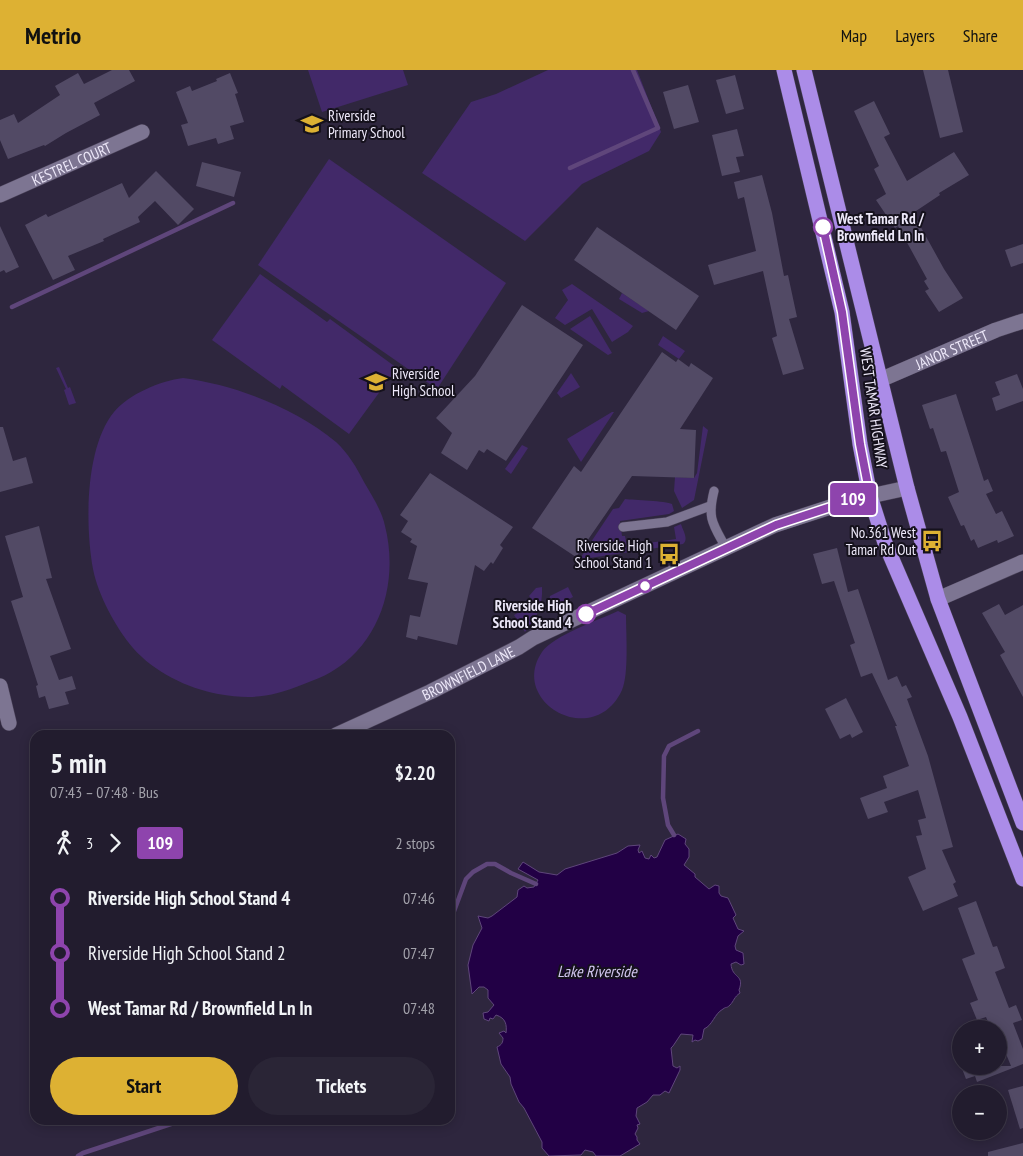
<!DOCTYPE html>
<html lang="en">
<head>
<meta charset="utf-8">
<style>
	:root { --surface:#221c2e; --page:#2a2536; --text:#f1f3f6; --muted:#a2a1aa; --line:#3f3a4a; --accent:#ddb133 }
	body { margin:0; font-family:"PT Sans Narrow",sans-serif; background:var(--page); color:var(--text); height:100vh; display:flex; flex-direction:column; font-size:19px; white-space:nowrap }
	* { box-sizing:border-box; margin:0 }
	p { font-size:16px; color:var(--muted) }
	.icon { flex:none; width:28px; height:28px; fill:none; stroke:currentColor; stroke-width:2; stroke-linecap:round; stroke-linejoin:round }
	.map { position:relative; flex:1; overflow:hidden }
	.sheet { position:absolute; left:30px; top:660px; width:425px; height:395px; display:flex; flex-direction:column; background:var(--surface); border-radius:15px; box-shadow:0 2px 12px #0003,0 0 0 1px var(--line) }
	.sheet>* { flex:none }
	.badge { padding:0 10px; border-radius:4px; font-size:18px; line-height:32px }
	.buttons { position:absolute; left:952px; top:950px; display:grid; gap:10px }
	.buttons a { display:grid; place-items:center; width:55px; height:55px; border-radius:50%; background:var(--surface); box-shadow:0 2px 12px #0003,0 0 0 1px var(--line); font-size:25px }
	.map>.badge { position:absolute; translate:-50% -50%; box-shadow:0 0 0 2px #fff }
	.legs { display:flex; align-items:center; gap:8px; height:55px; padding:0 20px; font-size:16px }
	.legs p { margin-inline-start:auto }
	.head { display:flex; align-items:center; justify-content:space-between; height:85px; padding:0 20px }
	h1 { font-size:28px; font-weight:700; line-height:38px }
	.button { display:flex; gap:10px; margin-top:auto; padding:10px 20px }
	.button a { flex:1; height:58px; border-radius:30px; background:var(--accent); color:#111; font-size:20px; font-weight:700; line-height:58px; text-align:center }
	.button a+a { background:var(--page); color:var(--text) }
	ul { padding:0 20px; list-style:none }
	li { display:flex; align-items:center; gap:18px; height:55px; font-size:19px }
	li i { display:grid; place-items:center; width:8px; height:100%; margin:0 6px; background:currentColor }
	li i::after { content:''; width:12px; height:12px; margin:-6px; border:4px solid; border-radius:50%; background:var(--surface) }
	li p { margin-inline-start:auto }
	li:first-child i { background:linear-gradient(#0000 50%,currentColor 0) }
	li:last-child i { background:linear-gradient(currentColor 50%,#0000 0) }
	header { display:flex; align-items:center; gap:30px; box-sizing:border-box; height:70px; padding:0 25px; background:var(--accent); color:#111 }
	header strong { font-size:24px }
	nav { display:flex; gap:28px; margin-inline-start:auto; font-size:18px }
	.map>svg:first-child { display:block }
	.green { fill:#422969 }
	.water { fill:#220045; stroke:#5f467b }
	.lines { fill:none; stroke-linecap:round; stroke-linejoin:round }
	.stream { stroke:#5f467b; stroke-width:4.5 }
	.building { fill:#524a65 }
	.lane-casing { stroke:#4a4258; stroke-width:10 }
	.street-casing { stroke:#4a4258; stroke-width:16 }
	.highway-casing { stroke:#4a4258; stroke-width:16 }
	.lane { stroke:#7d7592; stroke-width:9 }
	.street { stroke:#7d7592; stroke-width:15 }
	.highway { stroke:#ab8ce8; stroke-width:15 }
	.line-1-casing { stroke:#fff; stroke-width:11 }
	.line-1 { stroke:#8e44ad; stroke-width:8 }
	.stop-1-dot { fill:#fff; stroke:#8e44ad; stroke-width:2.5 }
	.labels { text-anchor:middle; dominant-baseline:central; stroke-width:4; stroke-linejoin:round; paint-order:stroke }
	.poi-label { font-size:15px; fill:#ede8f9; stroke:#15111c; text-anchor:start }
	.street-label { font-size:15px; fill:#ede8f9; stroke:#15111c }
	.stop-label { font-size:15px; font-weight:bold; fill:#ede8f9; stroke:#15111c; text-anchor:start }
	.water-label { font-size:16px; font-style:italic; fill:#d1c6ef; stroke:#15111c }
</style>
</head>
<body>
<header>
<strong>Metrio</strong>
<nav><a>Map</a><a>Layers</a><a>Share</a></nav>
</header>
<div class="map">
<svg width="1023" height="1086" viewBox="0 0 1023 1086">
	<rect width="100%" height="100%" fill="#2e263e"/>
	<g class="green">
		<polygon points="308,0 403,0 408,15 322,42"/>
		<polygon points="548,0 637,0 661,62 649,81 582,114 525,171 422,103 471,32 496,24"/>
		<polygon points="329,89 506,213 437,319 258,195"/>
		<polygon points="260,204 327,252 330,249 397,298 349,364 282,315 280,319 212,270"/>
		<polygon points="572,214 633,256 628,262 612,272 592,239 565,255 555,248 568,230 562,220"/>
		<polygon points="622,223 649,241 642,243 619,229"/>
		<polygon points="590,246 612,283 608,285 570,259"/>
		<polygon points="663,266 685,281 679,289 658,275"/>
		<polygon points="59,297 68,318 70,317 76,333 69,335 64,320 66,319 56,298"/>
		<polygon points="571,303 580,317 561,328 557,323"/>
		<path d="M 183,308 C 236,315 295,338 336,372 C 348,383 357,398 364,412 C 372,426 382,441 385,456 C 399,511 381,573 331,602 C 323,607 313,610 304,614 C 271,627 253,630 218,624 C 187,618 154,602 133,578 C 116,558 98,525 93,499 C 85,456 85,377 114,342 C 129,324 160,311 183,308 Z"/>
		<polygon points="612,342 614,342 581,392 567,369"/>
		<polygon points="703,356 708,360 694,430 682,438 674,421 675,407 694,408 697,403"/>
		<polygon points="522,375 528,378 511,404 505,399"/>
		<path d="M 625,429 C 634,430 666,431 672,434 L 674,441 L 669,444 L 620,451 L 622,466 L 625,466 L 627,476 L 676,469 L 674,457 L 681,454 C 683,461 689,469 683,474 L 583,489 L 581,487 L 613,439 L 619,438 Z"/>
		<path d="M 542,517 C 543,537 537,547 525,562 L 514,545 L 535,533 L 529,526 L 536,518 Z"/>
		<polygon points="568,517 573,527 551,538 548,536 550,526"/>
		<path d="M 618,541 L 626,545 C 626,564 629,604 622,620 C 594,681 508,632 542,582 C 554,565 599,550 618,541 Z"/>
	</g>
	<path class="water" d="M 678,764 L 686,769 L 685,774 L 689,779 L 689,787 L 684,795 L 695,804 L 695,807 L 709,819 L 715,815 L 719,816 L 719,823 L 721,826 L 728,828 L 736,845 L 733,848 L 738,859 L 744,861 L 738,866 L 735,876 L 736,880 L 743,883 L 744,894 L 741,895 L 736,892 L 731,894 C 732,909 745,904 739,920 L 740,923 C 734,927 734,931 730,935 C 726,939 727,936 723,939 C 714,944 713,955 704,959 L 702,969 L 698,971 L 695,970 L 692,972 L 693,965 L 681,964 L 673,976 L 671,978 L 673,996 L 677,998 L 680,996 L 680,1000 L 669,1023 L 665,1021 L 660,1025 L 653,1025 L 647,1032 L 637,1038 L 636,1046 L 640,1054 L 637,1055 L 638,1058 L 635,1064 L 637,1067 L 637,1070 L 640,1074 L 620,1086 L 596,1086 L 593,1082 L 585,1080 L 581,1085 L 549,1086 L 542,1078 L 542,1072 L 524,1038 L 519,1032 L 511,1014 L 510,1007 L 501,994 L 497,977 C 502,975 503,972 503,968 L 499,963 L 504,961 L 506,963 C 507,955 506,948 496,945 L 493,949 L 490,948 L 489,951 L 484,949 L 483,943 L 488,942 L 494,935 L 488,928 L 488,920 L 484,917 L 479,917 L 472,924 L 468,895 L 473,875 L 482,858 L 478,846 L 488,848 L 492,846 L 517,827 L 518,820 L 524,816 L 527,818 L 534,817 L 538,810 L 518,799 L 523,792 L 539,802 L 557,805 L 565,799 L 617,783 L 628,776 L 640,775 L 638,780 L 639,783 L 642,781 L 645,788 L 649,789 L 651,785 L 654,788 L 657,787 L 665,770 Z"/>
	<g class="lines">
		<g class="stream">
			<polyline points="570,98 658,58 633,0"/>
			<polyline points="12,237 233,133"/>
			<polyline points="674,765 668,755 663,728 664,686 669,676 698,661"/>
			<polyline points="450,852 466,809 473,802 487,794 495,794 511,803 536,814"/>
			<polyline points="78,1086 83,1083 183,1050"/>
		</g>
	</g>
	<g class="building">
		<polygon points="112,0 129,0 135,11 94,33 100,45 66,63 45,76 44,75 8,89 0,70 0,50 14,44 18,53 60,25 55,16 78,3 84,14"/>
		<polygon points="923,0 948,0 963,62 940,68"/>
		<polygon points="230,3 238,23 235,24 244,52 230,56 234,69 218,74 216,68 188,76 181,55 188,53 176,22 190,16 192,21 217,11 216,9"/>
		<polygon points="735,5 744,39 726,44 716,10"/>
		<polygon points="688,15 699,52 674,59 663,22"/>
		<polygon points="874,31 890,64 884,67 907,111 954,82 969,105 939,123 940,125 913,143 944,199 963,228 939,242 925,221 929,219 924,211 927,209 898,156 895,158 876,130 886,124 874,99 879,96 854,41"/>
		<polygon points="737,59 744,86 736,87 740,102 722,106 712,65"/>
		<polygon points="202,92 241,102 234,127 196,116"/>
		<polygon points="156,101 194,139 178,155 155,131 138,147 140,152 103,169 104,171 68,186 75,200 53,210 25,155 46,144 48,147 122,113 129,128"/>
		<polygon points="762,105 772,143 784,206 788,205 797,247 789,249 804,299 783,305 772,268 777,266 763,201 714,215 708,195 756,181 744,127 738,129 734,112"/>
		<polygon points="0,156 19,197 6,203 4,200 0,202"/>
		<polygon points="597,157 699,226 676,260 574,190"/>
		<polygon points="1023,174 1023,193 1011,197 1005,180"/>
		<polygon points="522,235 583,275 506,391 487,379 484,383 479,380 467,400 441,383 452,363 436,348 475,306"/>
		<polygon points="662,282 676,292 678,289 689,297 691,293 713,308 680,359 696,360 694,408 632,406 576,487 532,458 574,396 581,402"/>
		<polygon points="1017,304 1023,319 1023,331 996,341 992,328 1000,325 995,312"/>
		<polygon points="956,324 984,411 988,409 993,421 986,424 996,444 1002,441 1014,466 998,473 997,470 978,478 974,469 971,471 964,455 961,456 948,427 959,422 946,381 941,382 933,358 930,359 922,335"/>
		<polygon points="0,357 3,357 13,391 26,387 33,413 0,422"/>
		<polygon points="430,403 513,457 500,475 503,478 493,494 491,492 484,501 475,495 457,575 418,566 417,570 406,567 410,545 420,547 428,513 408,509 417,476 410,472 412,469 401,462 408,451 400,445"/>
		<polygon points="39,456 52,508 46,509 71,579 50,586 59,610 72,606 76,619 65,622 69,634 49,639 45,626 39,628 36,616 38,615 11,531 23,527 5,466"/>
		<polygon points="837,478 848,522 858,519 888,610 897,606 902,617 906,615 912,627 907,629 928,686 953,777 942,780 956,812 953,814 958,826 923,841 908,807 926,799 916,766 922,765 918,750 926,748 918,720 884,732 888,742 868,749 860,728 887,718 883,706 909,696 895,656 897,656 872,603 861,607 850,575 855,573 834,511 822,514 813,484"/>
		<polygon points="999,534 1005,545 1023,535 1023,627 1000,585 1005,582 982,543"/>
		<polygon points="846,628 863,662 852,668 850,664 840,669 825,639"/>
		<polygon points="976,831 993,877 997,876 1005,898 995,902 1009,938 1016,935 1022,950 1013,953 1023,979 1023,994 977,1012 975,1006 966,1009 961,996 1011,996 999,967 999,959 991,959 986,947 977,950 970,933 978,930 962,889 975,884 958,838"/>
		<polygon points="1023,1016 1023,1058 1020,1059 1008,1020"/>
		<polygon points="1023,1073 1023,1086 988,1086 988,1082"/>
	</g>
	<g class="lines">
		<g class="lane-casing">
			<g id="lane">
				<path d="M 714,421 C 707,449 713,454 726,478"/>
				<polyline points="623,457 667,452 710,436"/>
			</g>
		</g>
		<g class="street-casing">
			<g id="street">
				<path id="s1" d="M 0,125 L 142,62"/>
				<path id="s2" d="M 880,310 L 996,260 L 1023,251"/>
				<polyline points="938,529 1023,492"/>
				<polyline points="0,616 9,653"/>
				<path id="s3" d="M 336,665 L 430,622 L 519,577 L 533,568 L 775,455 L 852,430 L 907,418"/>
			</g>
		</g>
		<g class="highway-casing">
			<g id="highway">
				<polyline points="784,0 842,242 860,374 870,426 885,473 960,647 1023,809"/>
				<polyline points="804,0 907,418 938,529 1023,753"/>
			</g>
		</g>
		<use href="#lane" class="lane"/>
		<use href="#street" class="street"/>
		<use href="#highway" class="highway"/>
	</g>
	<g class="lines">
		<g class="line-1-casing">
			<polyline id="line-1" points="586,544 776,455 852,430 870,426 860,374 842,242 823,157"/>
		</g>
		<use href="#line-1" class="line-1"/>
	</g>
	<defs>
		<g id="school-bare" transform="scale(1.725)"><path d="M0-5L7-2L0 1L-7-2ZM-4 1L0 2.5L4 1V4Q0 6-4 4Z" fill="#ddb133" stroke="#15111c" stroke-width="2.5" paint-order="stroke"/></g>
		<g id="bus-bare" transform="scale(1.725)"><path d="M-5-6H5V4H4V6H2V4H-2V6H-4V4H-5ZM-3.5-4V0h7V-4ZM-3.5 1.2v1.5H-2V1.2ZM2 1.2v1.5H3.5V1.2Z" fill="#ddb133" stroke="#15111c" stroke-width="2.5" paint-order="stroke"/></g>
	</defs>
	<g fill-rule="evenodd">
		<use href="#school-bare" x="312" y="54"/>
		<use href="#school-bare" x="376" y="312"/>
		<use href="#bus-bare" x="932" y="471"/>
		<use href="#bus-bare" x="669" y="484"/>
	</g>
	<g class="stop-1-dot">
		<circle cx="823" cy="157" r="9"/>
		<circle cx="645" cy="516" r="6"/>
		<circle cx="586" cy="544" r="9"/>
	</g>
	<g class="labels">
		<g class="poi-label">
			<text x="328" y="45">Riverside<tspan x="328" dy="17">Primary School</tspan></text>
			<text x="392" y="303">Riverside<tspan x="392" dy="17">High School</tspan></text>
			<text x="916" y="462" text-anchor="end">No.361 West<tspan x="916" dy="17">Tamar Rd Out</tspan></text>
			<text x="652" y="475" text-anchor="end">Riverside High<tspan x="652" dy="17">School Stand 1</tspan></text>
		</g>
		<g class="street-label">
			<text stroke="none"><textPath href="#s1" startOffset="78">KESTREL COURT</textPath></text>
			<text stroke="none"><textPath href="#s2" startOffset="78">JANOR STREET</textPath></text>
			<text transform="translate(874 338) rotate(82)">WEST TAMAR HIGHWAY</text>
			<text stroke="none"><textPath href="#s3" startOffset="146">BROWNFIELD LANE</textPath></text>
		</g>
		<g class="stop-label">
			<text x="837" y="148">West Tamar Rd /<tspan x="837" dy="17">Brownfield Ln In</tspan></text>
			<text x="572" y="535" text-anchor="end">Riverside High<tspan x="572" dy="17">School Stand 4</tspan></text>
		</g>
		<g class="water-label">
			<text x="597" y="901">Lake Riverside</text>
		</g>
	</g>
</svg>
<div class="buttons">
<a>+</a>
<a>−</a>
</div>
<b class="badge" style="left:853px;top:429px;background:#8e44ad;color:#fff">109</b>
<section class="sheet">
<div class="head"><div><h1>5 min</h1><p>07:43 – 07:48 · Bus</p></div><b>$2.20</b></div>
<div class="legs"><svg class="icon" aria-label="walk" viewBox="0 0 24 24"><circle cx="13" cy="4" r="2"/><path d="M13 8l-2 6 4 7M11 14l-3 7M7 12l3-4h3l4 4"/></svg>3<svg class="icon" aria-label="forward" viewBox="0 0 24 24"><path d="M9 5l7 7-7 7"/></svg><b class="badge" style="background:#8e44ad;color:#fff">109</b><p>2 stops</p></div>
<ul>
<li><i style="color:#8e44ad"></i><b>Riverside High School Stand 4</b><p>07:46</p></li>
<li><i style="color:#8e44ad"></i><span>Riverside High School Stand 2</span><p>07:47</p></li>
<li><i style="color:#8e44ad"></i><b>West Tamar Rd / Brownfield Ln In</b><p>07:48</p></li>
</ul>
<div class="button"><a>Start</a><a>Tickets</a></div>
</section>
</div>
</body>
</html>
